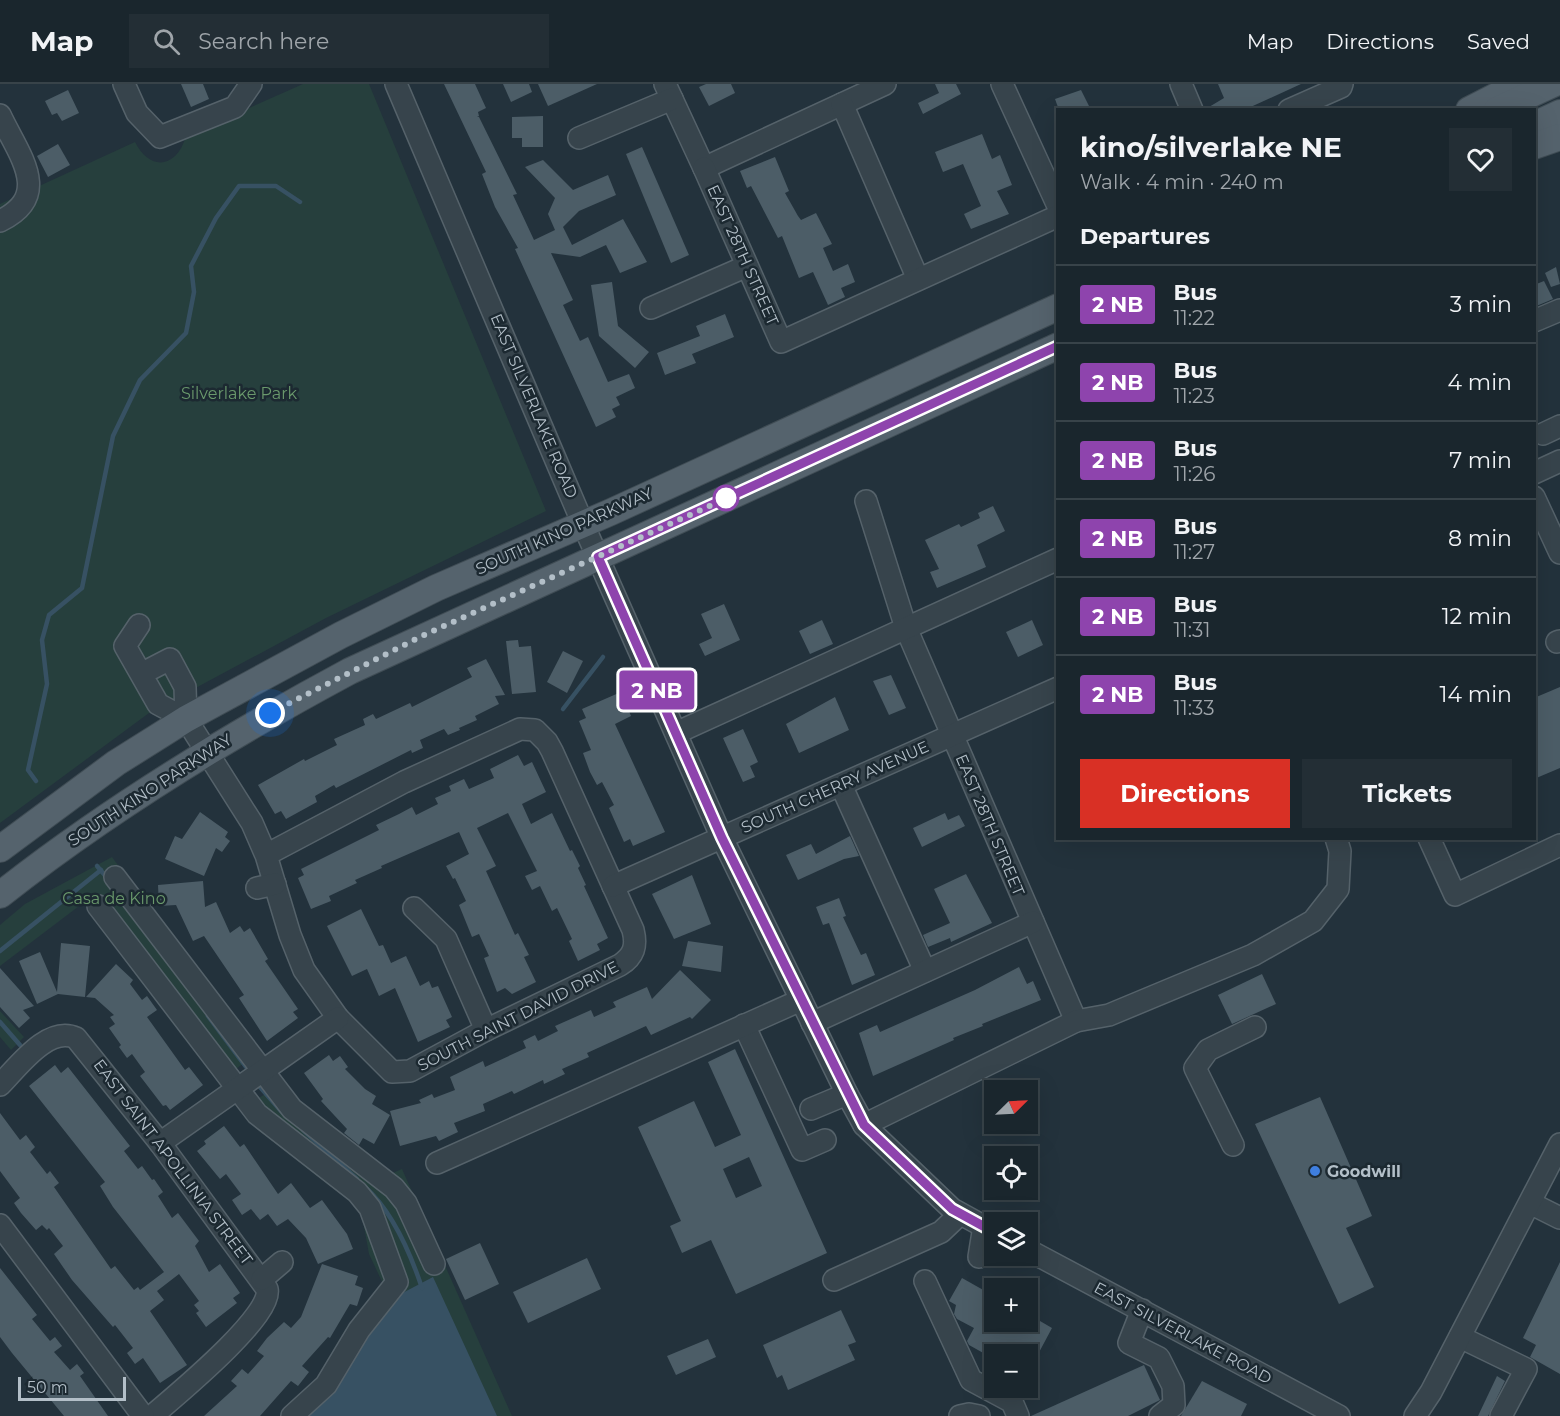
<!DOCTYPE html>
<html lang="en">
<head>
<meta charset="utf-8">
<style>
	:root { --surface:#1a262d; --page:#232e35; --text:#f1f3f6; --muted:#9fa5aa; --line:#384349; --accent:#d93025 }
	body { margin:0; font-family:Montserrat,sans-serif; background:var(--page); color:var(--text); height:100vh; display:flex; flex-direction:column; font-size:22px; white-space:nowrap }
	* { box-sizing:border-box; margin:0 }
	p { font-size:20px; color:var(--muted) }
	.icon { flex:none; width:33px; height:33px; fill:none; stroke:currentColor; stroke-width:2; stroke-linecap:round; stroke-linejoin:round }
	.map { position:relative; flex:1; overflow:hidden }
	.panel { position:absolute; left:1056px; top:24px; width:480px; height:732px; display:flex; flex-direction:column; background:var(--surface); border-radius:0px; box-shadow:0 6px 24px #0002,0 0 0 2px var(--line) }
	.panel>* { flex:none }
	.badge { padding:0 12px; border-radius:4px; font-size:21px; line-height:39px }
	.needle { width:39px; rotate:66deg }
	.tools { position:absolute; left:984px; top:996px; display:grid; gap:12px }
	.tools a { display:grid; place-items:center; width:54px; height:54px; border-radius:0px; background:var(--surface); box-shadow:0 6px 24px #0002,0 0 0 2px var(--line); font-size:30px }
	.scale { position:absolute; left:18px; bottom:15px; width:108px; box-sizing:border-box; padding-left:6px; border:3px solid #b3bfc8; border-top:0; font-size:16px; line-height:21px; white-space:nowrap; color:#b3bfc8; -webkit-text-stroke:4px #1c2931; paint-order:stroke }
	.you { position:absolute; width:30px; height:30px; margin:-15px; border:4px solid #fff; border-radius:50%; background:#1a73e8; box-shadow:0 0 0 9px #1a73e833 }
	.map>.badge { position:absolute; translate:-50% -50%; box-shadow:0 0 0 3px #fff }
	h2 { padding:0 24px; font-size:22px; line-height:54px }
	.round { display:grid; place-items:center; flex:none; width:63px; height:63px; border-radius:0px; background:var(--page) }
	.head { display:flex; align-items:center; justify-content:space-between; height:102px; padding:0 24px }
	h1 { font-size:28px; font-weight:700; line-height:45px }
	.button { display:flex; gap:12px; margin-top:auto; padding:12px 24px }
	.button a { flex:1; height:69px; border-radius:0px; background:var(--accent); color:#fff; font-size:24px; font-weight:700; line-height:69px; text-align:center }
	.button a+a { background:var(--page); color:var(--text) }
	ul { padding:0; list-style:none }
	li { display:flex; align-items:center; gap:18px; height:78px; padding:0 24px; border-top:2px solid var(--line) }
	li div { flex:1 }
	li b { display:block; font-size:22px }
	li em { font-style:normal }
	li .badge { min-width:66px; font-weight:700; text-align:center }
	header { display:flex; align-items:center; gap:36px; box-sizing:border-box; height:84px; padding:0 30px; background:var(--surface); border-bottom:2px solid var(--line) }
	header strong { font-size:28px }
	nav { display:flex; gap:33px; margin-inline-start:auto; font-size:21px }
	.search { width:420px; height:54px; background:var(--page); display:flex; align-items:center; gap:15px; box-sizing:border-box; padding:0 21px; border-radius:0px; color:var(--muted); font-size:22px }
	.map>svg:first-child { display:block }
	.green { fill:#263f3d }
	.water { fill:#375163 }
	.lines { fill:none; stroke-linecap:round; stroke-linejoin:round }
	.stream { stroke:#375163; stroke-width:4.5 }
	.building { fill:#4c5d67; fill-rule:evenodd }
	.minor-casing { stroke:#55626a; stroke-width:24 }
	.major-casing { stroke:#404d55; stroke-width:28 }
	.minor { stroke:#37444c; stroke-width:21 }
	.major { stroke:#55636d; stroke-width:26 }
	.line-casing { stroke:#fff; stroke-width:14 }
	.line { stroke:#8e44ad; stroke-width:9 }
	.walk { stroke:#b3bfc8; stroke-width:6; stroke-dasharray:0 10.8 }
	.stop-dot { fill:#fff; stroke:#8e44ad; stroke-width:3 }
	.shop-dot { fill:#3f7fe0; stroke:#1c2931; stroke-width:2 }
	.labels { text-anchor:middle; dominant-baseline:central; stroke-width:5; stroke-linejoin:round; paint-order:stroke }
	.street-label { font-size:16px; fill:#b3bfc8; stroke:#1c2931 }
	.park-label { font-size:16px; fill:#6a996c; stroke:#1c2931 }
	.poi-label { font-size:16px; font-weight:bold; fill:#b3bfc8; stroke:#1c2931; text-anchor:start }
</style>
</head>
<body>
<header>
<strong>Map</strong>
<div class="search"><svg class="icon" aria-label="search" viewBox="0 0 24 24"><circle cx="10" cy="10" r="6"/><path d="M15 15l6 6"/></svg>Search here</div>
<nav><a>Map</a><a>Directions</a><a>Saved</a></nav>
</header>
<div class="map">
<svg width="1560" height="1332" viewBox="0 0 1560 1332">
	<rect width="100%" height="100%" fill="#23323c"/>
	<g class="green">
		<path d="M 303,0 L 369,0 L 546,427 L 326,534 L 149,629 L 0,739 L 0,120 L 135,58 C 150,88 177,84 186,52 Z"/>
		<polygon points="112,773 256,971 221,995 87,816 0,882 0,841 25,820"/>
		<polygon points="0,927 24,953 11,966 0,953"/>
		<polygon points="278,1002 386,1092 402,1085 512,1332 300,1332 385,1204 369,1170 361,1126 261,1048 243,1024"/>
	</g>
	<polygon class="water" points="433,1193 497,1332 305,1332 334,1305 391,1215"/>
	<g class="lines">
		<g class="stream">
			<polyline points="563,625 603,573"/>
			<polyline points="36,697 28,686 47,600 42,556 49,531 82,504 113,352 140,296 186,249 194,208 191,182 216,134 239,102 276,102 300,118"/>
			<polyline points="97,782 108,795"/>
			<polyline points="0,867 101,786"/>
			<polyline points="208,932 246,983"/>
			<polyline points="0,938 20,961"/>
			<polyline points="260,1003 281,1027"/>
			<polyline points="303,1046 357,1095"/>
			<path d="M 365,1103 C 393,1128 410,1168 422,1204"/>
		</g>
	</g>
	<g class="building">
		<polygon points="181,0 203,0 209,15 191,23"/>
		<polygon points="444,0 475,0 486,24 478,28 479,32 477,33 479,33 517,110 513,111 534,156 555,146 548,130 555,114 525,83 543,76 573,106 608,91 616,111 579,127 563,143 572,161 623,135 647,178 620,189 606,161 580,173 551,169 573,216 563,221 580,257 588,253 608,298 629,290 635,304 616,313 620,321 612,325 616,333 596,343 515,165 518,164 495,123 482,90 486,88"/>
		<polygon points="503,0 529,0 532,8 511,18"/>
		<polygon points="538,0 597,0 548,22"/>
		<polygon points="706,0 731,0 735,9 709,22 699,3"/>
		<polygon points="935,0 956,0 961,10 923,30 918,19 939,9"/>
		<polygon points="1218,0 1301,0 1244,26 1204,26 1224,14"/>
		<polygon points="68,6 79,29 62,37 57,29 52,31 45,17"/>
		<polygon points="1081,6 1091,26 1059,26 1055,15"/>
		<polygon points="543,32 543,63 522,63 522,54 512,54 512,33"/>
		<polygon points="982,50 992,75 1000,71 1012,101 997,107 1009,130 971,145 964,130 981,122 963,80 943,88 935,68"/>
		<polygon points="58,60 70,81 48,93 37,72"/>
		<polygon points="642,63 689,171 671,179 626,70"/>
		<polygon points="775,73 789,107 785,109 798,132 801,136 816,129 832,160 823,164 833,187 848,180 855,198 841,204 845,213 828,221 813,188 799,194 782,152 778,154 751,102 747,104 740,87"/>
		<polygon points="1556,183 1560,200 1551,203 1545,189"/>
		<polygon points="1544,197 1553,215 1534,223 1534,201"/>
		<polygon points="612,198 618,242 649,268 635,284 599,252 591,201"/>
		<polygon points="725,230 734,253 692,270 696,279 665,291 657,269 700,252 696,242"/>
		<polygon points="993,422 1005,447 977,461 986,483 937,504 930,488 939,485 925,456 959,440 961,443 980,434 978,429"/>
		<polygon points="724,520 740,556 705,572 699,560 712,554 701,530"/>
		<polygon points="822,536 833,560 810,570 799,547"/>
		<polygon points="1032,536 1043,561 1018,573 1006,548"/>
		<polygon points="518,556 519,563 531,562 536,608 512,610 506,557"/>
		<polygon points="563,567 583,577 567,609 547,598"/>
		<polygon points="486,575 505,611 495,612 499,620 475,632 477,636 459,644 460,646 448,651 444,645 420,656 423,664 412,669 411,666 336,704 334,701 315,712 317,718 286,735 281,727 275,730 258,701 304,675 305,677 337,661 334,655 365,641 363,635 373,630 376,635 410,619 412,623 472,593 467,584"/>
		<polygon points="891,591 906,624 889,631 873,597"/>
		<polygon points="1560,603 1560,684 1534,695 1534,614"/>
		<polygon points="621,608 631,632 615,640 665,748 633,762 630,755 624,758 609,724 614,721 602,698 597,701 590,688 583,669 591,666 579,637 586,634 582,625"/>
		<polygon points="835,613 849,646 799,669 786,640"/>
		<polygon points="743,645 758,678 750,682 755,693 743,698 723,654"/>
		<polygon points="518,671 524,682 532,678 546,708 522,720 531,740 552,729 570,767 572,766 580,782 578,784 586,801 584,802 608,854 597,860 600,866 578,877 569,857 572,855 557,824 552,827 540,802 532,806 525,792 537,787 508,729 477,744 496,782 486,787 515,851 518,849 529,871 524,873 536,898 512,910 505,904 497,908 484,874 489,872 479,850 472,853 459,821 466,817 455,794 453,795 446,782 469,770 459,748 381,782 382,784 355,796 357,799 329,812 331,817 311,825 298,794 304,791 301,785 379,746 376,741 399,730 412,723 416,731 438,720 435,714 451,707 449,702 464,695 469,705 494,694 490,685"/>
		<polygon points="200,728 228,748 225,753 230,757 222,768 216,764 204,792 165,775 175,752 182,755"/>
		<polygon points="945,729 948,736 959,731 965,742 922,763 913,744"/>
		<polygon points="850,752 859,772 844,775 798,796 786,771 811,760 816,770"/>
		<polygon points="966,790 992,839 951,858 950,854 928,863 923,851 950,839 934,805"/>
		<polygon points="692,791 711,840 674,855 652,810"/>
		<polygon points="203,797 205,823 216,818 230,849 240,842 244,848 250,844 268,875 265,877 298,925 293,928 298,934 267,957 239,914 244,911 204,852 193,857 176,821 159,822 158,801"/>
		<polygon points="839,814 846,832 843,833 861,871 866,869 875,891 852,901 829,839 823,841 816,823"/>
		<polygon points="361,825 379,862 383,861 391,879 406,872 420,902 429,897 432,904 438,902 452,933 446,936 450,943 418,958 395,904 379,912 367,885 352,892 327,842"/>
		<polygon points="688,857 723,862 721,888 682,882"/>
		<polygon points="61,859 90,862 85,913 58,910 37,920 19,877 40,868 57,908"/>
		<polygon points="116,880 133,896 130,900 142,916 147,912 157,926 147,933 185,986 189,983 203,1001 170,1026 166,1021 163,1022 140,992 145,988 132,970 127,974 119,963 121,961 109,944 115,940 110,933 114,931 95,914 86,913"/>
		<polygon points="1019,883 1027,900 1033,897 1041,916 982,940 983,942 953,954 954,956 873,992 859,949 877,941 880,948 975,906"/>
		<polygon points="0,884 34,922 23,926 30,934 19,944 0,923"/>
		<polygon points="680,886 711,916 692,935 690,933 651,951 646,942 587,969 589,973 562,985 565,990 544,1000 543,996 514,1010 512,1007 483,1020 485,1027 454,1039 458,1048 439,1057 436,1052 400,1062 390,1027 421,1019 419,1016 432,1010 434,1014 455,1006 450,993 483,977 485,983 526,964 523,957 535,951 538,957 558,947 555,942 591,926 594,933 616,923 613,918 647,903 652,915"/>
		<polygon points="1262,890 1276,920 1232,940 1218,911"/>
		<path d="M 735,965 L 827,1169 L 736,1210 L 711,1156 L 682,1169 L 670,1142 L 681,1137 L 638,1043 L 694,1017 L 715,1063 L 741,1051 L 708,978 ZM 749,1073 L 762,1102 L 736,1114 L 723,1085 Z"/>
		<polygon points="329,971 333,977 340,972 348,983 345,985 365,1005 376,1012 372,1020 390,1031 374,1060 363,1054 359,1061 344,1049 347,1045 321,1017 323,1015 304,989"/>
		<polygon points="55,981 61,989 68,983 130,1062 124,1067 138,1085 142,1082 152,1096 154,1095 163,1108 158,1112 172,1134 178,1129 199,1157 195,1162 209,1188 220,1180 240,1209 233,1214 237,1219 206,1243 196,1229 199,1227 194,1221 199,1217 179,1190 157,1207 164,1216 150,1227 187,1281 160,1299 143,1274 135,1280 127,1269 133,1264 115,1241 113,1243 72,1196 54,1170 63,1162 49,1144 47,1146 42,1141 36,1146 21,1129 14,1119 20,1114 0,1087 0,1029 20,1056 26,1051 35,1063 30,1068 47,1090 50,1087 59,1099 54,1103 111,1185 115,1182 134,1206 138,1203 140,1206 164,1188 113,1123 100,1102 105,1098 29,1002"/>
		<polygon points="1320,1013 1372,1132 1346,1144 1374,1203 1339,1220 1255,1040"/>
		<polygon points="224,1042 240,1063 244,1060 278,1110 291,1099 310,1124 322,1116 347,1150 353,1165 318,1180 306,1154 288,1135 277,1142 268,1130 260,1136 251,1125 242,1131 232,1116 241,1110 226,1090 220,1095 197,1067 206,1060 204,1057"/>
		<polygon points="480,1159 499,1200 465,1216 446,1175"/>
		<polygon points="587,1174 601,1205 528,1239 513,1208"/>
		<polygon points="1560,1178 1560,1290 1530,1273 1536,1261 1523,1254"/>
		<polygon points="322,1180 358,1192 355,1201 363,1204 357,1222 350,1220 330,1254 328,1253 302,1282 309,1288 298,1302 291,1297 260,1332 204,1332 237,1302 231,1297 242,1285 248,1290 264,1272 257,1267 267,1254 284,1238 291,1244 301,1233"/>
		<polygon points="0,1184 37,1231 32,1235 50,1257 55,1253 62,1262 54,1268 70,1286 77,1280 84,1289 80,1292 108,1332 64,1332 12,1269 0,1253"/>
		<polygon points="962,1194 994,1212 994,1238 1028,1238 1028,1230 1052,1244 1028,1289 1028,1270 994,1270 994,1275 969,1261 967,1257 974,1244 957,1235 954,1230 956,1221 949,1217"/>
		<polygon points="841,1226 856,1258 848,1261 855,1276 788,1306 782,1291 777,1294 763,1261"/>
		<polygon points="708,1255 716,1273 676,1291 667,1272"/>
		<polygon points="1144,1281 1160,1316 1128,1332 1031,1332"/>
		<polygon points="1497,1292 1505,1297 1488,1332 1478,1332"/>
		<polygon points="1202,1297 1247,1320 1241,1332 1181,1332"/>
	</g>
	<g class="lines">
		<g class="minor-casing">
			<g id="minor">
				<polyline points="124,0 137,29 160,53 235,23 251,0"/>
				<polyline points="396,0 583,440 722,754 847,1010 864,1041 952,1125 994,1148"/>
				<polyline points="665,0 704,84 885,0"/>
				<polyline points="1002,0 1058,122"/>
				<polyline points="1181,0 1192,26"/>
				<polyline points="842,20 918,195"/>
				<polyline points="1289,26 1341,3 1342,0"/>
				<path d="M 0,31 C 18,70 54,111 0,137"/>
				<polyline points="579,54 672,15"/>
				<polyline points="704,84 781,258 1058,132"/>
				<polyline points="651,224 747,182"/>
				<polyline points="1534,237 1560,226"/>
				<polyline points="1543,350 1560,342"/>
				<polyline points="1534,389 1560,377"/>
				<polyline points="1534,413 1560,469"/>
				<polyline points="866,417 906,544 1076,937"/>
				<polyline points="139,541 125,562 158,620 186,635 185,603 170,575 141,590"/>
				<polyline points="1557,558 1560,557"/>
				<path d="M 186,635 L 252,739 L 265,769 L 266,771 L 290,851 L 304,886 L 338,934 L 392,988 L 410,987 L 486,946 L 620,881 C 634,872 637,862 633,846 L 552,667 L 547,658 L 535,646 L 520,645 L 404,698 L 266,771"/>
				<polyline points="676,649 1058,475"/>
				<polyline points="841,701 925,887"/>
				<polyline points="1429,754 1455,811 1560,761"/>
				<polyline points="115,793 292,1025 394,1104 406,1119 434,1180"/>
				<polyline points="613,802 1058,604"/>
				<polyline points="257,804 275,800"/>
				<polyline points="98,822 257,1030 357,1108 370,1124 397,1198 359,1246 326,1301 292,1332"/>
				<polyline points="414,824 446,855 486,946"/>
				<polyline points="812,939 1033,838"/>
				<polyline points="744,941 802,1066 825,1056"/>
				<path d="M 0,1001 C 18,983 48,941 76,954 L 160,1059 L 267,1205 C 274,1231 174,1313 152,1332"/>
				<polyline points="811,1025 847,1010"/>
				<polyline points="864,1041 1076,937 1109,931 1253,871 1313,837 1338,805 1340,767 1336,754"/>
				<polyline points="160,1059 338,934"/>
				<polyline points="1233,1061 1195,984 1208,966 1255,943"/>
				<polyline points="437,1079 801,916"/>
				<polyline points="1530,1119 1560,1134"/>
				<polyline points="0,1141 143,1332"/>
				<polyline points="1028,1166 1339,1332"/>
				<polyline points="979,1173 984,1142"/>
				<polyline points="262,1195 282,1178"/>
				<polyline points="834,1196 941,1148 960,1130"/>
				<polyline points="925,1197 971,1296 1012,1318 1018,1332"/>
				<polyline points="1142,1226 1129,1259 1159,1274 1173,1302 1174,1321 1160,1332"/>
				<polyline points="1460,1253 1526,1285 1501,1332"/>
				<polyline points="960,1332 969,1330 979,1332"/>
				<polyline points="1415,1332 1431,1308 1560,1060"/>
			</g>
		</g>
		<g class="major-casing">
			<g id="major">
				<polyline points="1469,26 1510,5"/>
				<polyline points="1497,26 1553,0"/>
				<polyline points="1534,41 1560,29"/>
				<polyline points="1534,62 1560,53"/>
				<polyline points="0,765 116,679 186,635 341,551 436,504 611,428 1058,223"/>
				<path d="M 0,811 C 109,725 227,653 350,587 L 1058,262"/>
			</g>
		</g>
		<use href="#minor" class="minor"/>
		<use href="#major" class="major"/>
	</g>
	<g class="lines">
		<g class="line-casing">
			<polyline id="line" points="994,1148 952,1125 864,1041 722,754 598,473 1058,262"/>
		</g>
		<use href="#line" class="line"/>
		<polyline class="walk" points="270,629 422,552 734,411 726,414"/>
	</g>
	<circle class="stop-dot" cx="726" cy="414" r="12"/>
	<circle class="shop-dot" cx="1315" cy="1087" r="6"/>
	<g class="labels">
		<g class="street-label">
			<text transform="translate(743 171) rotate(66)">EAST 28TH STREET</text>
			<text transform="translate(534 322) rotate(67)">EAST SILVERLAKE ROAD</text>
			<text transform="translate(564 447) rotate(-24)">SOUTH KINO PARKWAY</text>
			<text transform="translate(835 703) rotate(-24)">SOUTH CHERRY AVENUE</text>
			<text transform="translate(150 706) rotate(-33)">SOUTH KINO PARKWAY</text>
			<text transform="translate(990 741) rotate(67)">EAST 28TH STREET</text>
			<text transform="translate(518 932) rotate(-27)">SOUTH SAINT DAVID DRIVE</text>
			<text transform="translate(173 1078) rotate(53)">EAST SAINT APOLLINIA STREET</text>
			<text transform="translate(1183 1249) rotate(28)">EAST SILVERLAKE ROAD</text>
		</g>
		<g class="park-label">
			<text x="239" y="309">Silverlake Park</text>
			<text x="114" y="814">Casa de Kino</text>
		</g>
		<g class="poi-label">
			<text x="1327" y="1087">Goodwill</text>
		</g>
	</g>
</svg>
<div class="tools">
<a><svg class="needle" viewBox="-14 -14 28 28"><path d="M0-13l5 13h-10z" fill="#e53935"/><path d="M0 13l5-13h-10z" fill="#9fa5aa"/></svg></a>
<a><svg class="icon" aria-label="locate" viewBox="0 0 24 24"><circle cx="12" cy="12" r="6"/><path d="M12 2v4M12 18v4M2 12h4M18 12h4"/></svg></a>
<a><svg class="icon" aria-label="layers" viewBox="0 0 24 24"><path d="M12 4l9 5-9 5-9-5zM3 14l9 5 9-5"/></svg></a>
<a>+</a>
<a>−</a>
</div>
<div class="scale">50 m</div>
<div class="you" style="left:270px;top:629px"></div>
<b class="badge" style="left:657px;top:606px;background:#8e44ad;color:#fff">2 NB</b>
<section class="panel">
<div class="head"><div><h1>kino/silverlake NE</h1><p>Walk · 4 min · 240 m</p></div><a class="round"><svg class="icon" aria-label="heart" viewBox="0 0 24 24"><path d="M12 20l-8-8c-3-5 5-10 8-4 3-6 11-1 8 4z"/></svg></a></div>
<h2>Departures</h2>
<ul>
<li><span class="badge" style="background:#8e44ad;color:#fff">2 NB</span><div><b>Bus</b><p>11:22</p></div><em>3 min</em></li>
<li><span class="badge" style="background:#8e44ad;color:#fff">2 NB</span><div><b>Bus</b><p>11:23</p></div><em>4 min</em></li>
<li><span class="badge" style="background:#8e44ad;color:#fff">2 NB</span><div><b>Bus</b><p>11:26</p></div><em>7 min</em></li>
<li><span class="badge" style="background:#8e44ad;color:#fff">2 NB</span><div><b>Bus</b><p>11:27</p></div><em>8 min</em></li>
<li><span class="badge" style="background:#8e44ad;color:#fff">2 NB</span><div><b>Bus</b><p>11:31</p></div><em>12 min</em></li>
<li><span class="badge" style="background:#8e44ad;color:#fff">2 NB</span><div><b>Bus</b><p>11:33</p></div><em>14 min</em></li>
</ul>
<div class="button"><a>Directions</a><a>Tickets</a></div>
</section>
</div>
</body>
</html>
